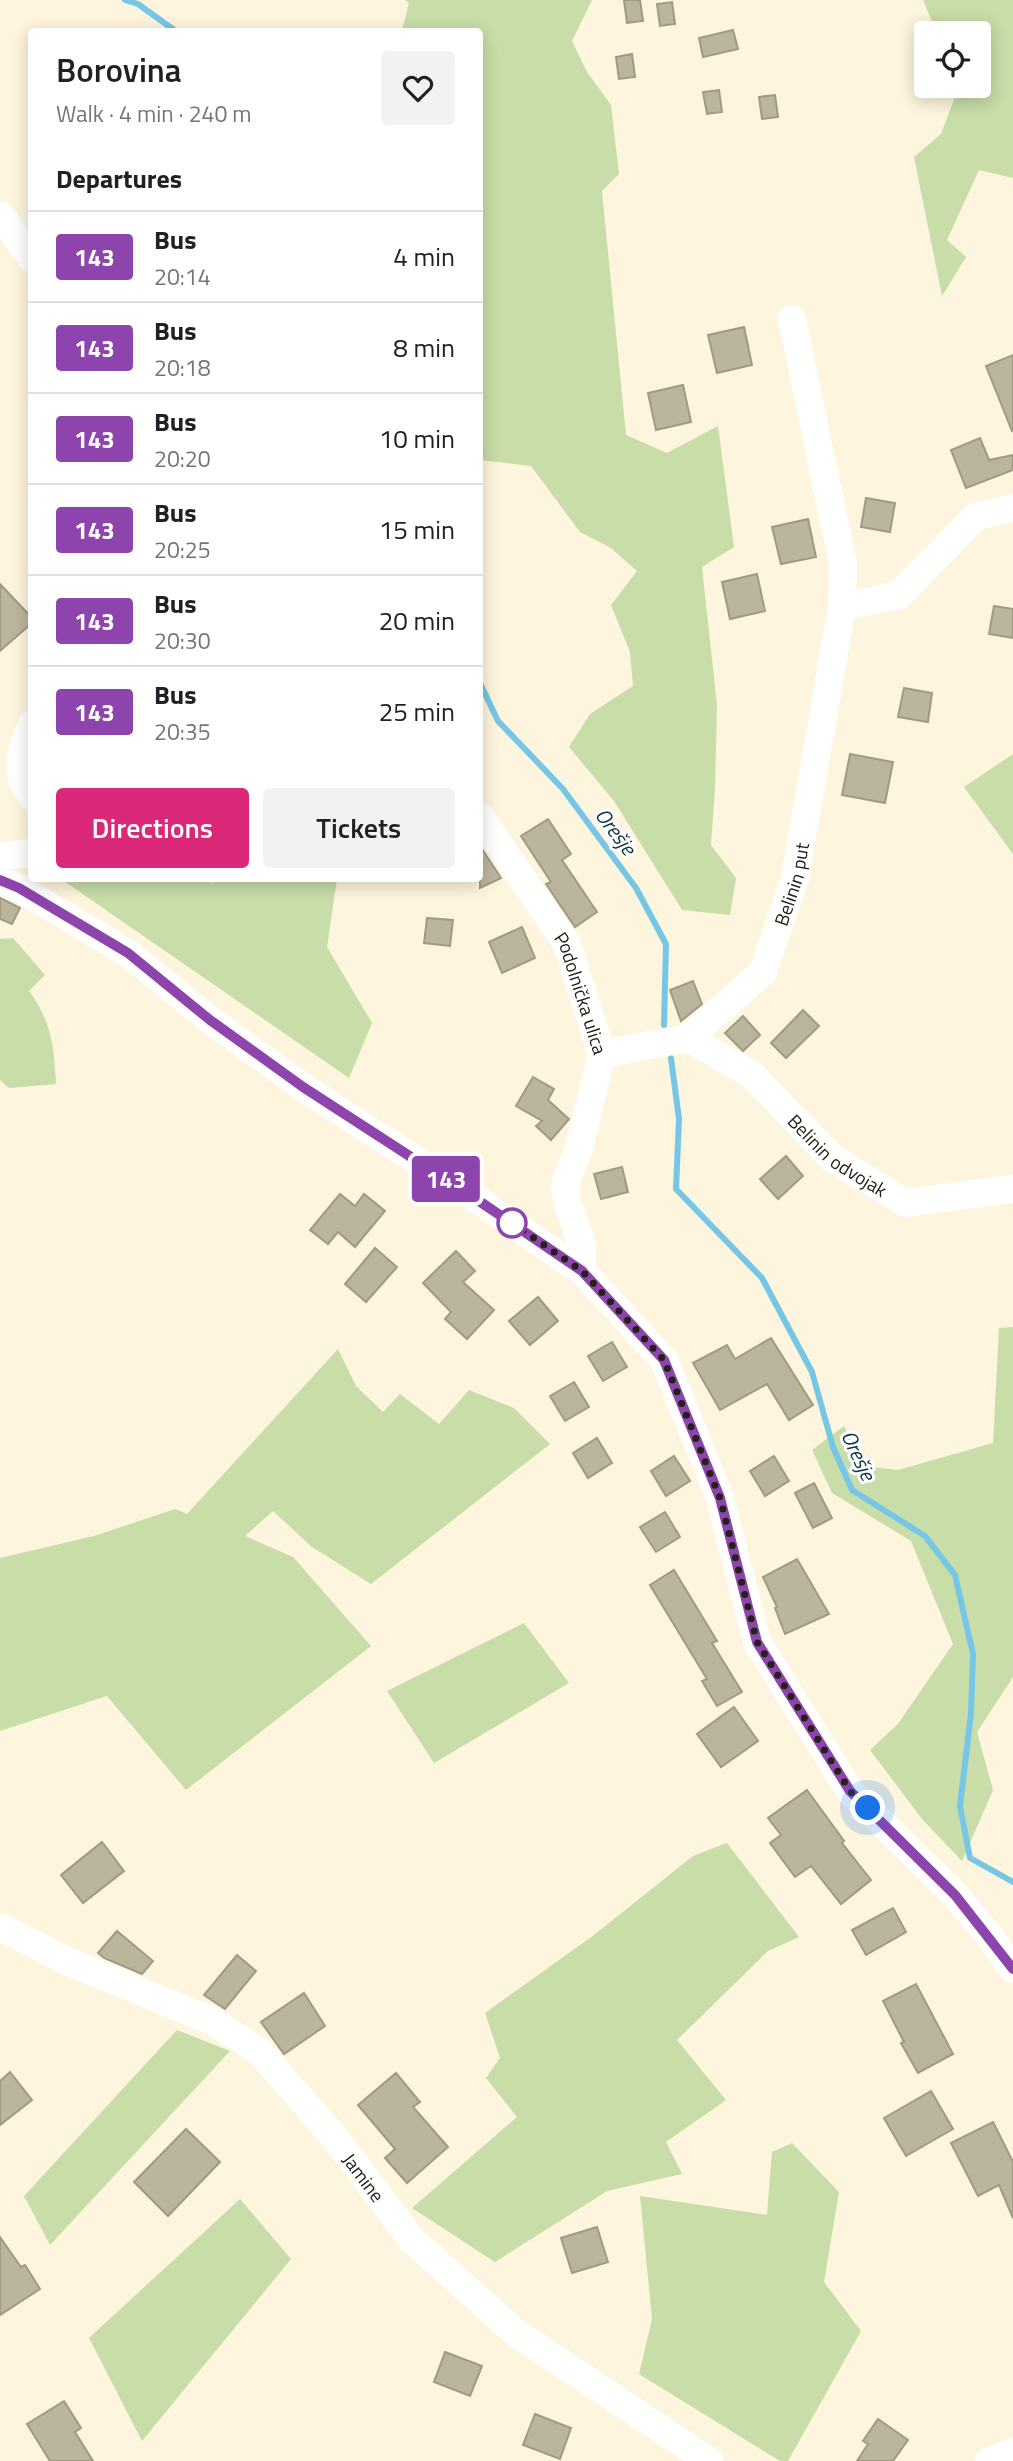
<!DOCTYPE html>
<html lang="en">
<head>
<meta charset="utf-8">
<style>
	:root { --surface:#fff; --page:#f2f2f2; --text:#202124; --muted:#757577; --line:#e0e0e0; --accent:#db2777 }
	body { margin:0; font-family:"Titillium Web",sans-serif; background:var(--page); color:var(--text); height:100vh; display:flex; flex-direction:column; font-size:26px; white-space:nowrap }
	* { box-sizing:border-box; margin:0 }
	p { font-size:23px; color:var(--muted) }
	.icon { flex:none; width:38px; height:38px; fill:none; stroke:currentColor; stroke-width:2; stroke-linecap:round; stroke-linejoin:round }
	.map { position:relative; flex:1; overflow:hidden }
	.side { position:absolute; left:28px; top:28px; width:455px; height:854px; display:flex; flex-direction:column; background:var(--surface); border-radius:7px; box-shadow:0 4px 18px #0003 }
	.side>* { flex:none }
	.badge { padding:0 14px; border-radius:5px; font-size:24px; line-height:46px }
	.buttons { position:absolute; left:914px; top:21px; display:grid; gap:14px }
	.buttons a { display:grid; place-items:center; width:77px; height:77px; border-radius:7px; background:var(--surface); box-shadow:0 4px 18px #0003; font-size:35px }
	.you { position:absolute; width:35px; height:35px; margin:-18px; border:5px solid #fff; border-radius:50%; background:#1a73e8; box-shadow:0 0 0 10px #1a73e833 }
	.map>.badge { position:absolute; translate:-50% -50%; box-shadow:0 0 0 4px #fff }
	h2 { padding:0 28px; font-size:26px; line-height:63px }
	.round { display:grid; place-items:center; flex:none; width:74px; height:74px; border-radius:7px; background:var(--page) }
	.summary { display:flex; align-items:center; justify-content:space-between; height:119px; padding:0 28px }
	h1 { font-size:33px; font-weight:600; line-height:52px }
	.button { display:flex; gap:14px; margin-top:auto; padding:14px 28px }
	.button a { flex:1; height:80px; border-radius:7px; background:var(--accent); color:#fff; font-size:28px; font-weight:600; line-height:80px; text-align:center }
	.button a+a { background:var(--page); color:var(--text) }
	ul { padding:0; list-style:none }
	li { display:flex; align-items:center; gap:21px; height:91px; padding:0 28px; border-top:2px solid var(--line) }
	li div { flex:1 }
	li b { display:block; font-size:26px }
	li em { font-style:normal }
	li .badge { min-width:77px; font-weight:700; text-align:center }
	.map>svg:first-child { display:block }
	.green { fill:#c8dda7 }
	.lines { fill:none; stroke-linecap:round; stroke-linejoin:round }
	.stream { stroke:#76c7e6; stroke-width:6 }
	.building { fill:#bcb59e; stroke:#a19a83; stroke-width:2 }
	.minor { stroke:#fff; stroke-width:28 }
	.line-casing { stroke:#fff; stroke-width:16 }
	.line { stroke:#8e44ad; stroke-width:10 }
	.walk { stroke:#232118; stroke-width:7; stroke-dasharray:0 12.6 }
	.stop-dot { fill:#fff; stroke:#8e44ad; stroke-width:3.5 }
	.labels { text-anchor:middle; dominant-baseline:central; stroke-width:6; stroke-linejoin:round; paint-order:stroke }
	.street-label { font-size:19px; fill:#232118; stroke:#fff }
	.water-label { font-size:21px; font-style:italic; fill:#0e3441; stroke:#fff }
</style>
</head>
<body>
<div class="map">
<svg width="1013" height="2461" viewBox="0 0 1013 2461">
	<rect width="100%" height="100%" fill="#fdf5dd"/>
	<g class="green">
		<polygon points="405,0 592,0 572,41 587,72 611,105 619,174 602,191 626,435 667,453 718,426 734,547 702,567 717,705 715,788 711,845 736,878 730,915 682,910 614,801 569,747 590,714 633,686 630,652 611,605 637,571 611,548 580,532 531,466 480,460 480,32 402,31 409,3"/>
		<polygon points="923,0 1013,0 1013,178 979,170 947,240 966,257 942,296 914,157 941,134 958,89 957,86 978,86 978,33 937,33"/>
		<polygon points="1013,754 1013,854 964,787"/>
		<polygon points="201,879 213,883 218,878 337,879 327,947 372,1023 349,1078 61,879"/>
		<path d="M 13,938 L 45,975 L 29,991 C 52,1022 54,1047 56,1084 L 9,1088 L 0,1080 L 0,939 Z"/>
		<polygon points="1013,1327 1013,1677 977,1732 993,1790 962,1861 922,1819 870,1750 898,1724 953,1644 911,1541 832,1493 812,1450 844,1426 864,1466 898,1470 993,1443 999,1328"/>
		<polygon points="338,1349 356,1386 383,1412 400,1394 439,1424 469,1390 514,1408 550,1444 371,1584 312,1547 273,1511 245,1536 293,1557 371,1646 186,1790 107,1696 0,1731 0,1558 94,1536 175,1509 187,1514"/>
		<polygon points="524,1623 569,1683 434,1763 387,1691"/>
		<polygon points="727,1843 799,1937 768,1951 677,2040 726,2100 666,2142 682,2174 607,2191 495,2262 412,2208 517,2117 486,2078 500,2058 485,2013 594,1935 693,1856"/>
		<polygon points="177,2030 230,2051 50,2245 24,2196"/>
		<polygon points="792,2143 839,2192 824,2282 861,2331 788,2461 780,2461 639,2374 652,2319 640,2196 767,2215 772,2152"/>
		<polygon points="240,2199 291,2259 142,2441 89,2338"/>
	</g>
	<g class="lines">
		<g class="stream">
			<polyline points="125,0 138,4 177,32"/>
			<polyline points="480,683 498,721 563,789 636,888 666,944 664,1025"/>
			<polyline points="671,1058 679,1119 676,1189 762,1278 812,1372 833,1447 852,1490 925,1536 955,1575 973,1654 971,1713 960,1806 970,1858 1013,1882"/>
		</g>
	</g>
	<g class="building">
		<polygon points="624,0 640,0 643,21 627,23"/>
		<polygon points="672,2 675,24 660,26 657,4"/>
		<polygon points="733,30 738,49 703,57 699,38"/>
		<polygon points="632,54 635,77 619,79 616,57"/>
		<polygon points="719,90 722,112 707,114 703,92"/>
		<polygon points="775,95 778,117 762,119 759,97"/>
		<polygon points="744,327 752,365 717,373 708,335"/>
		<polygon points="1013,355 1013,430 1012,431 986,366"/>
		<polygon points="683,385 691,422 656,430 648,393"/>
		<polygon points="980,438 989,460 1013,455 1013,470 966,488 951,450"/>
		<polygon points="866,498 895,503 890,532 861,527"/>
		<polygon points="808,519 816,557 781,564 772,527"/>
		<polygon points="757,574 765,611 730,619 722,582"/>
		<polygon points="0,584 32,618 32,623 0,651"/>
		<polygon points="994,606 1013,609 1013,638 989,634"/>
		<polygon points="904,688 932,693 928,722 898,717"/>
		<polygon points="850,754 893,762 885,803 842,795"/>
		<polygon points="548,819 571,854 562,860 597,912 575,927 546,884 551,882 521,836"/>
		<polygon points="480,846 501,878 480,888"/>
		<polygon points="0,898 20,908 12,924 0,919"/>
		<polygon points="427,918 453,920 450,946 424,943"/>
		<polygon points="522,927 535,958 502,973 489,942"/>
		<polygon points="693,981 702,1004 681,1021 670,990"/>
		<polygon points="803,1010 819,1026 786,1058 771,1043"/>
		<polygon points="743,1016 760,1035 743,1051 725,1033"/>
		<polygon points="533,1077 554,1089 548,1100 569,1119 551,1140 536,1126 542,1121 516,1106"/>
		<polygon points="786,1156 803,1176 778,1199 760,1179"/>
		<polygon points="622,1167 628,1192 601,1199 594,1174"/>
		<polygon points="340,1194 355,1206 364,1194 385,1211 355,1247 338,1232 328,1244 310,1230"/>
		<polygon points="375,1248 397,1267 366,1302 345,1284"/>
		<polygon points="456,1251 475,1271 463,1282 494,1310 467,1339 445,1319 451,1312 423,1283"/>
		<polygon points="538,1297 558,1321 530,1345 509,1321"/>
		<polygon points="771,1338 813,1405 789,1420 767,1384 720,1410 693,1363 727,1345 735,1359"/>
		<polygon points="612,1342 627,1367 603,1381 588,1356"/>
		<polygon points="574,1382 589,1407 565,1421 550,1396"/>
		<polygon points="597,1438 612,1463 588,1478 573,1453"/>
		<polygon points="674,1456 690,1481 666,1496 651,1471"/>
		<polygon points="774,1456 789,1481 765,1496 750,1471"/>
		<polygon points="814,1483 832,1518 813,1528 795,1493"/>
		<polygon points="665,1512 680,1537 656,1552 640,1527"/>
		<polygon points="797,1559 829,1614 785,1634 775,1608 777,1607 763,1577"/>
		<polygon points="674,1570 717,1641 712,1643 742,1692 717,1706 702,1681 707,1679 650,1585"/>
		<polygon points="734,1707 758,1741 721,1767 697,1734"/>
		<polygon points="807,1790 844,1841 842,1843 871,1880 841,1904 811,1866 795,1877 770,1843 781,1835 768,1818"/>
		<polygon points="102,1842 124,1871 83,1903 61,1875"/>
		<polygon points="893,1908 906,1932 866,1955 852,1930"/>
		<polygon points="117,1931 153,1961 142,1974 104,1958 98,1953"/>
		<polygon points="237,1955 256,1971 225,2009 204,1995"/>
		<polygon points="916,1984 953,2054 918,2073 901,2043 904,2042 883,2001"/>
		<polygon points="304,1993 325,2026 284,2054 261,2022"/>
		<polygon points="10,2072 32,2100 0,2125 0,2081"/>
		<polygon points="396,2073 420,2102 413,2107 448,2147 407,2183 385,2158 395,2149 358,2105"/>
		<polygon points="931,2091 953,2129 906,2156 884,2118"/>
		<polygon points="993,2122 1013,2162 1013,2218 999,2185 978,2196 951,2143"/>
		<polygon points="186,2129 220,2162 168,2216 134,2182"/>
		<polygon points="597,2227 608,2262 572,2273 561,2238"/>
		<polygon points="0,2237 21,2267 25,2265 40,2289 0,2315"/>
		<polygon points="445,2352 482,2366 470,2396 434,2382"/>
		<polygon points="64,2401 81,2428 75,2432 93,2461 50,2461 27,2424"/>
		<polygon points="535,2414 571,2428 560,2459 523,2445"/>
		<polygon points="878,2419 908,2440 893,2461 857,2461 868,2444 863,2441"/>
	</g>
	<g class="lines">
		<g class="minor">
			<polyline points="0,215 32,259"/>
			<polyline points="842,607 899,595 975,517 1013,508"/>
			<path d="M 32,724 C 21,748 13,774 32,796"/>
			<path id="s1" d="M 480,817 L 567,944 L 602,1054 L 579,1148 L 565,1184 L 567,1201 L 582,1245 L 582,1271"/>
			<polyline points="0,856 32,853"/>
			<polyline points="0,880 19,888 128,953 210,1020 303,1087 482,1203 582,1271 664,1360 720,1498 757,1642 850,1791 955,1895 990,1937 1013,1969"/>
			<path id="s2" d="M 688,1038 L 752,1075 L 832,1158 L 905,1203 L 1013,1189"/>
			<path id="s3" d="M 602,1054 L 688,1038 L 763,972 L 795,878 L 842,607 L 843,564 L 792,319"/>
			<path id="s4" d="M 0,1927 L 67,1961 L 212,2021 L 259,2051 L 335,2138 L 412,2240 L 515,2332 L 709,2461"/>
			<polyline points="989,2461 1013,2452"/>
		</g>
	</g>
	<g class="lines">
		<g class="line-casing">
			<polyline id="line" points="0,880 19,888 128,953 210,1020 303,1087 482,1203 582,1271 664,1360 720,1498 757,1642 850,1791 955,1895 1013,1969"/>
		</g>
		<use href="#line" class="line"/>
		<polyline class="walk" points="512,1223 502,1216 582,1271 664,1360 720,1498 757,1642 850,1791 868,1808"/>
	</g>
	<circle class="stop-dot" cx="512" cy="1223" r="14"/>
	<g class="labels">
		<g class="street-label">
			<text stroke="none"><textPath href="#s3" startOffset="280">Belinin put</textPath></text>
			<text stroke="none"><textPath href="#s1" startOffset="205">Podolnička ulica</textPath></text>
			<text stroke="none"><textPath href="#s2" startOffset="192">Belinin odvojak</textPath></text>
			<text stroke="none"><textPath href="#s4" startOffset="452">Jamine</textPath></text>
		</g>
		<g class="water-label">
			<text transform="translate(616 831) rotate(53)">Orešje</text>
			<text transform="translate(859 1455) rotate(65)">Orešje</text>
		</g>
	</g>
</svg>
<div class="buttons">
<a><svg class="icon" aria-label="locate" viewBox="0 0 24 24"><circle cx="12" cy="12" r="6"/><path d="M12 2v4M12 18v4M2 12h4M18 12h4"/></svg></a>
</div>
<div class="you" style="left:868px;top:1808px"></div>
<b class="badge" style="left:446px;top:1179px;background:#8e44ad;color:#fff">143</b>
<section class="side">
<div class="summary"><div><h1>Borovina</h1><p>Walk · 4 min · 240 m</p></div><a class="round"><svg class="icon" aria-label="heart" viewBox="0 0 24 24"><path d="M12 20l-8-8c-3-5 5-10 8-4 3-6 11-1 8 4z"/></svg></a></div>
<h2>Departures</h2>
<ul>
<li><span class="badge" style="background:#8e44ad;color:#fff">143</span><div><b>Bus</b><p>20:14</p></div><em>4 min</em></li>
<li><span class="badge" style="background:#8e44ad;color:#fff">143</span><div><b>Bus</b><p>20:18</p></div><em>8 min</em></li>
<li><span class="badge" style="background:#8e44ad;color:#fff">143</span><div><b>Bus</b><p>20:20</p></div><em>10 min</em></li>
<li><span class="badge" style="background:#8e44ad;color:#fff">143</span><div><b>Bus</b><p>20:25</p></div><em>15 min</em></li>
<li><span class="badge" style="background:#8e44ad;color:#fff">143</span><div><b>Bus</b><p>20:30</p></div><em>20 min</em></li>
<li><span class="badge" style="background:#8e44ad;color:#fff">143</span><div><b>Bus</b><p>20:35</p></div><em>25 min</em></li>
</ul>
<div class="button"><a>Directions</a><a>Tickets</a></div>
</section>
</div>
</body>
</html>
